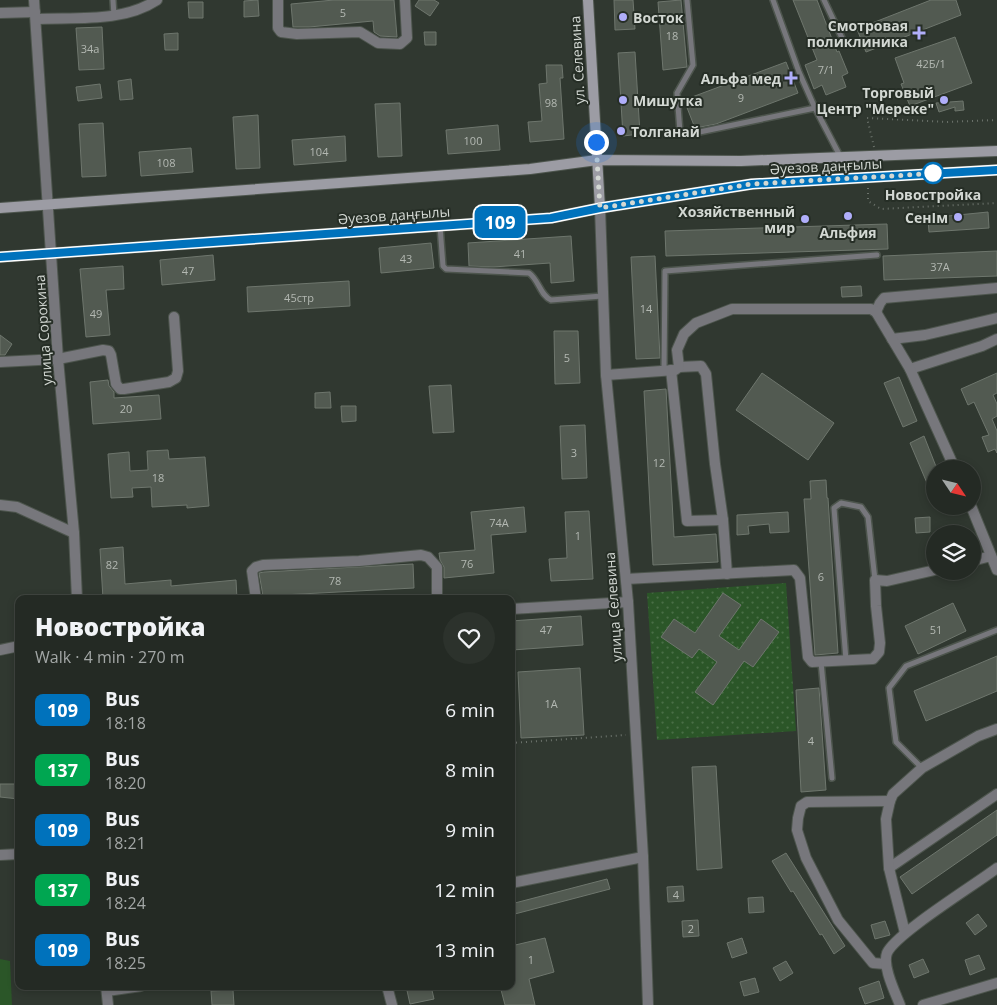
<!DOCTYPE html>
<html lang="en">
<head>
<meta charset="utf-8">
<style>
	:root { --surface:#242a24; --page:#2c322c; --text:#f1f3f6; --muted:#a3a7a6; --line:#414641 }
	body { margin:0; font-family:"Open Sans",sans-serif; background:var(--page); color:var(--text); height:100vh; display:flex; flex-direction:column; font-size:19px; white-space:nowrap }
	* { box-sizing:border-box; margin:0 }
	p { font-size:16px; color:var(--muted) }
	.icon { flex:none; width:28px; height:28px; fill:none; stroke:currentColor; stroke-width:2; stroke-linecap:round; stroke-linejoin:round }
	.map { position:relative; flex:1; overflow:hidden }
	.side { position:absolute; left:15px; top:595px; width:500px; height:395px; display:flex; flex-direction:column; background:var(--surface); border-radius:10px; box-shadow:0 2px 8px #0003,0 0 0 1px var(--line) }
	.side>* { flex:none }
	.badge { padding:0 10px; border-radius:8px; font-size:18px; line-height:32px }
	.needle { width:32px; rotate:125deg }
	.controls { position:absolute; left:926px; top:460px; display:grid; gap:10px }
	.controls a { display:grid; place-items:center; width:55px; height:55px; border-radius:50%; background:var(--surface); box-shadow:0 2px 8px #0003,0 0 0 1px var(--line); font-size:25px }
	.you { position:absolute; width:25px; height:25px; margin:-12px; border:4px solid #fff; border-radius:50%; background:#1a73e8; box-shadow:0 0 0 8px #1a73e833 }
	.map>.badge { position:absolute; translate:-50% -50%; box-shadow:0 0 0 2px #fff }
	.round { display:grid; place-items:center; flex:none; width:52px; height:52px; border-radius:26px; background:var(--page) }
	.head { display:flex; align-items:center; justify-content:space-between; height:85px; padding:0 20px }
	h1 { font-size:24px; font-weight:800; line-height:38px }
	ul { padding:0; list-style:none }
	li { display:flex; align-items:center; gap:15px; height:60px; padding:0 20px }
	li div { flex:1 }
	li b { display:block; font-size:19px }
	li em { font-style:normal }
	li .badge { min-width:55px; font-weight:700; text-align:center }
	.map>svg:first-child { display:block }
	.grass { fill:url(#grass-dots) }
	.garden { fill:#2b5628 }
	.building { fill:#525a51; stroke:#6e766d }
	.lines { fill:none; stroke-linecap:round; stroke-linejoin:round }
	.service-casing { stroke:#4d554d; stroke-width:8 }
	.minor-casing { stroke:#4d554d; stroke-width:12 }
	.tertiary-casing { stroke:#4d554d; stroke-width:12 }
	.secondary-casing { stroke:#4d554d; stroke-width:12 }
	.path { stroke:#6c736c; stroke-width:2; stroke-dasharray:1 4; stroke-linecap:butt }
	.service { stroke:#77777c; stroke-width:5 }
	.minor { stroke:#77777c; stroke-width:10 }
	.tertiary { stroke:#77777c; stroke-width:10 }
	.secondary { stroke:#9c9ca4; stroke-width:10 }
	.line-casing { stroke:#fff; stroke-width:11 }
	.line { stroke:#0072bc; stroke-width:8 }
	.walk { stroke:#d3d8d3; stroke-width:5; stroke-dasharray:0 9 }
	.poi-dot { fill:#b0aefa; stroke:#262e26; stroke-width:2 }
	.stop-dot { fill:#fff; stroke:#0072bc; stroke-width:2.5 }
	.labels { text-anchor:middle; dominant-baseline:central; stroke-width:4; stroke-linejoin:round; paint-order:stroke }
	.number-label { font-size:11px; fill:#b3b8b2 }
	.poi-label { font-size:14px; font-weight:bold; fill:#d3d8d3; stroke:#262e26; text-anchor:end }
	.street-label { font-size:14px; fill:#d3d8d3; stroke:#262e26 }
	.stop-label { font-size:14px; font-weight:bold; fill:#d3d8d3; stroke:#262e26 }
</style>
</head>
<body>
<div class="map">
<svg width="997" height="1005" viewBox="0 0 997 1005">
	<defs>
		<pattern id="grass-dots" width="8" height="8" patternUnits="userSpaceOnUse" patternTransform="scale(1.25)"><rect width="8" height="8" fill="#2b5628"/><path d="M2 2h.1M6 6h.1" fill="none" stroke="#496e46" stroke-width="1.8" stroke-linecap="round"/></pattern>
	</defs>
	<rect width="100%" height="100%" fill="#303830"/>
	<polygon class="grass" points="786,583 796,731 657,740 647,593"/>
	<polygon class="garden" points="0,959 10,961 12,1005 0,1005"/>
	<g class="building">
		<polygon points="258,0 259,16 244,17 244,1"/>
		<polygon points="334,0 394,0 397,37 380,36 374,32 373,21 309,27 293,27 291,4"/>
		<polygon points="419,0 434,0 439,3 430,16 415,6"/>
		<polygon points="614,0 633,0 635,29 615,30"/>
		<polygon points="681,0 687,67 663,70 658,2"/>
		<polygon points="793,0 817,0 837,52 839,51 848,73 842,76 846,87 826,95 822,85 814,89 805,65 817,60"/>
		<polygon points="931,0 956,0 961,15 866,52 857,29"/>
		<polygon points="188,2 203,2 203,18 189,18"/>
		<polygon points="102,27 104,69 79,70 76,28"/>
		<polygon points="424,32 436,32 436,45 425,45"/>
		<polygon points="178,33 178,50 165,50 164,34"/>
		<polygon points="955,37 972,83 910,106 901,84 904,83 895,58"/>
		<polygon points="635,52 640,134 623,136 618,53"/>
		<polygon points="786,62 798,93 716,124 695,128 684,100"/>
		<polygon points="546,65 562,65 563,78 560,78 564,139 530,142 528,122 542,121 539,84 547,83"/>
		<polygon points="131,79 133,99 120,100 118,81"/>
		<polygon points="100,84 102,98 78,101 76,87"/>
		<polygon points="963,101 964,110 955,111 955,107 939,112 936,103"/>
		<polygon points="400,103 402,156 378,157 375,104"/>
		<polygon points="258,115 260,168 236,169 233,117"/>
		<polygon points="103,123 106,176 82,177 79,124"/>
		<polygon points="498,125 500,150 448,154 446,130"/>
		<polygon points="345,136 346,161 294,165 292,140"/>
		<polygon points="191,148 193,172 141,176 139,152"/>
		<polygon points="988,212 989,228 929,232 928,218"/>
		<polygon points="887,224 888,249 666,256 665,231"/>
		<polygon points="571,236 574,281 551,283 550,263 493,267 469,266 468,243"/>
		<polygon points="431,243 434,268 381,273 379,248"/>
		<polygon points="997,251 997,276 884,280 883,256"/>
		<polygon points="213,255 215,280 162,285 160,260"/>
		<polygon points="655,256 660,358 636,359 631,257"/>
		<polygon points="123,266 124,289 106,290 110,335 86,337 80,269"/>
		<polygon points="349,281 350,306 248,312 247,287"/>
		<polygon points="861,286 862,296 842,297 841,287"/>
		<polygon points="554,331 578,331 580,383 555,384"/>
		<polygon points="0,335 12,344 5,355 0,355"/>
		<polygon points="762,373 834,423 808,460 736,410"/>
		<polygon points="997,373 997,393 993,395 997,404 997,416 992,419 997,431 997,453 995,449 988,452 982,437 989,435 974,402 968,405 961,389"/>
		<polygon points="899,377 917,421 903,427 884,383"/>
		<polygon points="108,380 109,386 114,392 114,398 159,395 161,419 93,424 90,382"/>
		<polygon points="451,385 454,432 433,433 429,386"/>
		<polygon points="666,389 674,537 716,534 718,562 653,565 644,391"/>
		<polygon points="330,392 331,408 315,408 315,393"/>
		<polygon points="341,406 356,406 356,421 342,422"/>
		<polygon points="585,425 587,478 562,479 560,426"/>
		<polygon points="924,436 937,469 935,469 935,502 910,443"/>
		<polygon points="168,450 169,459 205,457 209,506 187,508 187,505 152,507 151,487 132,488 133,497 111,498 108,454 129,452 130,471 148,470 147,451"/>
		<polygon points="826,480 827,498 828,498 838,653 815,655 804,499 811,499 810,481"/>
		<polygon points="524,507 526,532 491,535 494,573 444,578 444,567 440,560 439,553 475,550 471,512"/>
		<polygon points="589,511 593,579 551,581 549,559 567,558 565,512"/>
		<polygon points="788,512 789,532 770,533 769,524 748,526 749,534 737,535 737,515"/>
		<polygon points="930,517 930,532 916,533 915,518"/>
		<polygon points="123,547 125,584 171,580 171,586 236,580 237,599 103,599 100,549"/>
		<polygon points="413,564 414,588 263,596 259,573 264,572"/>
		<polygon points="723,593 741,605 719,636 739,650 761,619 779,632 753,667 744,661 713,705 695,692 717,662 699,649 692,658 661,637 674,619 695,633"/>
		<polygon points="953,603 966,631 918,654 905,626"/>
		<polygon points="581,616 583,645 512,650 511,621"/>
		<polygon points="997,656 997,691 926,721 914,691"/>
		<polygon points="580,668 584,735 521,738 518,672"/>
		<polygon points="819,688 826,790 801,792 796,690"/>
		<polygon points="716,766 722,868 697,870 692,767"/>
		<polygon points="0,784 19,784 19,799 0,797"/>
		<polygon points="997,810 997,835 912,894 900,877"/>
		<polygon points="786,853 845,946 834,954 822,934 820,935 793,891 791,892 772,861"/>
		<polygon points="607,879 610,889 511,915 511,904"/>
		<polygon points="683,886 684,901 668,902 667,887"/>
		<polygon points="763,897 764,912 749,913 748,898"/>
		<polygon points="978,914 987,926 975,935 966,923"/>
		<polygon points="698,920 699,936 683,937 682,921"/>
		<polygon points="885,921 890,935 875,939 871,925"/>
		<polygon points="545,938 554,972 529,979 535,1005 505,1005 500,986 511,986 511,946"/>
		<polygon points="742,938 747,953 732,958 727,943"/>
		<polygon points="979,955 985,969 970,975 965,960"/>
		<polygon points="923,959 929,972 914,978 909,965"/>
		<polygon points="786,961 793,973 780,981 773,968"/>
		<polygon points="755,978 759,992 744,996 740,982"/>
		<polygon points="879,981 884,998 865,1004 859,988"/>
		<polygon points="406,986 431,986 434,999 410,1004"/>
		<polygon points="233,990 234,1005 212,1005 211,991"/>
	</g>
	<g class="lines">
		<g class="service-casing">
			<g id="service">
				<polyline points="113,0 114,16"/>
				<polyline points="687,0 693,65 677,93 680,132 685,135 815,108"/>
				<polyline points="773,0 799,72 815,108 840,156"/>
				<polyline points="824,0 842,38"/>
				<path d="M 440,226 L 443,266 L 446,269 L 529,273 C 539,280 540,295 551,300 L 602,296"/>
				<polyline points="664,371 665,271 877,255"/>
				<polyline points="846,660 834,508 841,503 861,507 868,517 875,580"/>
				<polyline points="821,662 832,778"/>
				<polyline points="922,768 896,742 889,688 906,666 997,630"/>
			</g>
		</g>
		<g class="minor-casing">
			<g id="minor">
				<polyline points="278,0 278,28 281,32 297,34 360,32 378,43 400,44 407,38 405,0"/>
				<polyline points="0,13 35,12"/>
				<path d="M 36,19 C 75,17 122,23 157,0"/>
				<polyline points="876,312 880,303 884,298 997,288"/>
				<polyline points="892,339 925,335 997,318"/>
				<polyline points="0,362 58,359 103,350 109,351 111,355 116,384 120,389 124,389 169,382 176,378 178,371 174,317"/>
				<polyline points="679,367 701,366 706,374 715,464 723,520 727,574"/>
				<polyline points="910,369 982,346 997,339"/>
				<polyline points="671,370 687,521 723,520"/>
				<polyline points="606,375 675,370 679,367 677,350 684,334 696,323 732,309 871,309 876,312 910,369 955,469"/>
				<polyline points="0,505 17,507 74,533"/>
				<polyline points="971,506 997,570"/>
				<polyline points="972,561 991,556"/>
				<polyline points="626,579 794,570 800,578 808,657 812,662 873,659 879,652 880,643 876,606 875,580 887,581 935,570"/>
				<polyline points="256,599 252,571 256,567 263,565 359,561 421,555 428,557 437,567 437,599"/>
				<polyline points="511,609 628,602"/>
				<polyline points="0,650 19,646"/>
				<polyline points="0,855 19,854"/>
				<polyline points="889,868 997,794"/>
				<polyline points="511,883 643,857"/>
				<polyline points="905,933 889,868 886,819 890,801 893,794 922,768 978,736 997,729"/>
				<polyline points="885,964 873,963 838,920 806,858 797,830 798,818 801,806 807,802 890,801"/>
				<polyline points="387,986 392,1005"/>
				<polyline points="107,991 141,986"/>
				<path d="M 900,1005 C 895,992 882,966 887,953 C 895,934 976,884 997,868"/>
				<polyline points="923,1005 997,983"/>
			</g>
		</g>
		<g class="tertiary-casing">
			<g id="tertiary">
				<polyline points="34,0 58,359 74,533 77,599"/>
				<polyline points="600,208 606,375 628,602 643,857 648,1005"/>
				<polyline points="106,986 108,1005"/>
			</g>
		</g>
		<g class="secondary-casing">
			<g id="secondary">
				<polyline points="588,0 600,208"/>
				<polyline points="0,208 530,169 597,160 741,161 997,151"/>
				<polyline points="0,257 551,218 600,208 752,184 997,170"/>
			</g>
		</g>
		<g class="path">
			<polyline points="874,147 867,118 946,122 997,120"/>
			<polyline points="868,188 868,201 881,209 997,203"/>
			<polyline points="511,743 626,735"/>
		</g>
		<use href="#service" class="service"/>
		<use href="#minor" class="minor"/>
		<use href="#tertiary" class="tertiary"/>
		<use href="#secondary" class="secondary"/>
	</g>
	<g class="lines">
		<g class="line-casing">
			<polyline id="line" points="0,257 551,218 600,208 752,184 997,170"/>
		</g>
		<use href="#line" class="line"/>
		<polyline class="walk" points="596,142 600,208 752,184 942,173 933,173"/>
	</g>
	<g class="poi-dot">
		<circle cx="623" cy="17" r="5"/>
		<path d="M916.5 25.5h5v5h5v5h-5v5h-5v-5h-5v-5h5z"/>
		<path d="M788.5 70.5h5v5h5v5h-5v5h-5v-5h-5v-5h5z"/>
		<circle cx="623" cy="100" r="5"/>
		<circle cx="944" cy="100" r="5"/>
		<circle cx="621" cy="131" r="5"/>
		<circle cx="848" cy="216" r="5"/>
		<circle cx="958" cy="217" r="5"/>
		<circle cx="805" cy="219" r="5"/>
	</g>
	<circle class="stop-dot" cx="933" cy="173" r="10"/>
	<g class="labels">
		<g class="number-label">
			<text x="343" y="12">5</text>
			<text x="672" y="35">18</text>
			<text x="90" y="48">34а</text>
			<text x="931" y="63">42Б/1</text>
			<text x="826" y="69">7/1</text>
			<text x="741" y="97">9</text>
			<text x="551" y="102">98</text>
			<text x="473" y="140">100</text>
			<text x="319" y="151">104</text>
			<text x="166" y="162">108</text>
			<text x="520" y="253">41</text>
			<text x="406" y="258">43</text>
			<text x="940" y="266">37А</text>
			<text x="188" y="270">47</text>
			<text x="299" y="297">45стр</text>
			<text x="646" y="308">14</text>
			<text x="96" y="313">49</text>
			<text x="567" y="357">5</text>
			<text x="126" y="408">20</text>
			<text x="574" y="452">3</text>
			<text x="659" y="462">12</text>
			<text x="158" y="477">18</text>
			<text x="499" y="522">74А</text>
			<text x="578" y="535">1</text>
			<text x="467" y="563">76</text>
			<text x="112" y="564">82</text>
			<text x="821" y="576">6</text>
			<text x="335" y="580">78</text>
			<text x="546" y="629">47</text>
			<text x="936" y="629">51</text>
			<text x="551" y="703">1А</text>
			<text x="811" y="740">4</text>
			<text x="676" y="894">4</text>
			<text x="691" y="928">2</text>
			<text x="531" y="959">1</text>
		</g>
		<g class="poi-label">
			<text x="633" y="17" text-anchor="start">Восток</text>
			<text x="908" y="25">Смотровая<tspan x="908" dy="16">поликлиника</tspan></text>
			<text x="781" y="78">Альфа мед</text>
			<text x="934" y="92">Торговый<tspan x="934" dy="16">Центр "Мереке"</tspan></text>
			<text x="633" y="100" text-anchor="start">Мишутка</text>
			<text x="631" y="131" text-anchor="start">Толганай</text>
			<text x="795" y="211">Хозяйственный<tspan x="795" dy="16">мир</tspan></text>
			<text x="948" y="217">СенIм</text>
			<text x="848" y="232" text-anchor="middle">Альфия</text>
		</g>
		<g class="street-label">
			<text transform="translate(577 60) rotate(-93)">ул. Селевина</text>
			<text transform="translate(826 166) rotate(-3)">Әуезов даңғылы</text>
			<text transform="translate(394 215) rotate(-4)">Әуезов даңғылы</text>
			<text transform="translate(43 330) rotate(-94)">улица Сорокина</text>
			<text transform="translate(613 607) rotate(-94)">улица Селевина</text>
		</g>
		<g class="stop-label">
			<text x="933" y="194">Новостройка</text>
		</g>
	</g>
</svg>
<div class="controls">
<a><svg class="needle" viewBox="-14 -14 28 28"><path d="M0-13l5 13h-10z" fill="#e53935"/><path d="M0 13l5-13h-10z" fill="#a3a7a6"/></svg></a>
<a><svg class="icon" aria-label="layers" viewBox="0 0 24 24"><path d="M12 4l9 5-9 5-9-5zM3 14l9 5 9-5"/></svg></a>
</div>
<div class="you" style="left:596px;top:142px"></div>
<b class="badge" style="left:500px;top:222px;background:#0072bc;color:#fff">109</b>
<section class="side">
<div class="head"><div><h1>Новостройка</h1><p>Walk · 4 min · 270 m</p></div><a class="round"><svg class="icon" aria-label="heart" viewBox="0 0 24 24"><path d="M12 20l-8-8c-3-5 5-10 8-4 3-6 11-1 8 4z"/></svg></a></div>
<ul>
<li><span class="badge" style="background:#0072bc;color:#fff">109</span><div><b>Bus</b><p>18:18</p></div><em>6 min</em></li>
<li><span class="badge" style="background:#00a651;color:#fff">137</span><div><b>Bus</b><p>18:20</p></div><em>8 min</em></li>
<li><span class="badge" style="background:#0072bc;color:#fff">109</span><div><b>Bus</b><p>18:21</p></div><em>9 min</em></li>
<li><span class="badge" style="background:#00a651;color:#fff">137</span><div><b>Bus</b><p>18:24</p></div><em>12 min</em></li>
<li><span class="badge" style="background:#0072bc;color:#fff">109</span><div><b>Bus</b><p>18:25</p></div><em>13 min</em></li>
</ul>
</section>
</div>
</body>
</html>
